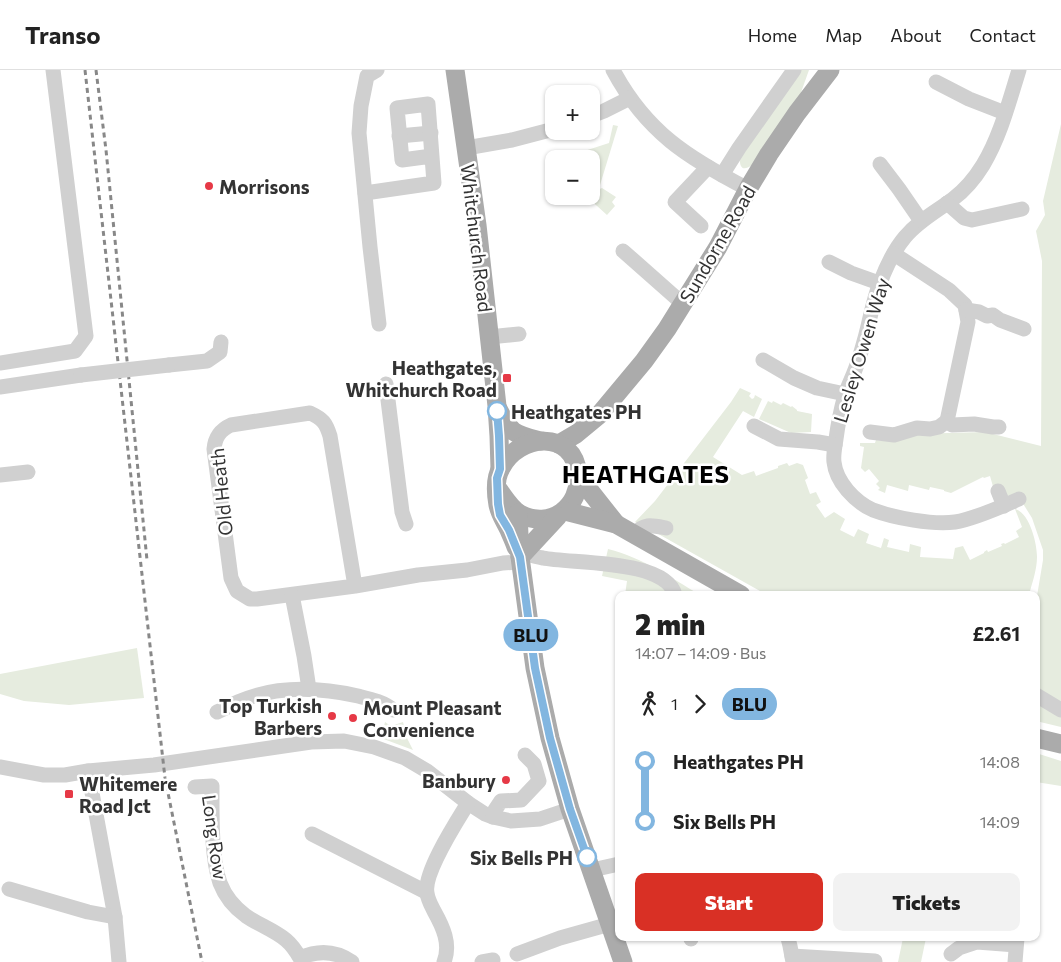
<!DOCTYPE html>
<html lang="en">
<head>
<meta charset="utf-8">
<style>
	:root { --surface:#fff; --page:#f2f2f2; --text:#222; --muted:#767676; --line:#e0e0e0; --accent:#d93025 }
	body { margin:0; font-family:Commissioner,sans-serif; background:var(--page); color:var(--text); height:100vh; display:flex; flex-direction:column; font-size:19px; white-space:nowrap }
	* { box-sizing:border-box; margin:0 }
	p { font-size:16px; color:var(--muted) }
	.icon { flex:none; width:28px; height:28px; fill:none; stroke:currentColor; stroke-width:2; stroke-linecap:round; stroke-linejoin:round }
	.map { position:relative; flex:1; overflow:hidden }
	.side { position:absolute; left:615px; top:521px; width:425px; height:350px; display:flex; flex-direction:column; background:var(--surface); border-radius:10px; box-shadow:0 1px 4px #0004 }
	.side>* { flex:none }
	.badge { padding:0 10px; border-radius:16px; font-size:18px; line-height:32px }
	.buttons { position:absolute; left:545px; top:15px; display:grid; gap:10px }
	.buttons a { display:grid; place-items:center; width:55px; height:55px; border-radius:10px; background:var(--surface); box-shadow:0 1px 4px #0004; font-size:25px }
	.map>.badge { position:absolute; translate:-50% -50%; box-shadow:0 0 0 2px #fff }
	.legs { display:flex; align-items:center; gap:8px; height:55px; padding:0 20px; font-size:16px }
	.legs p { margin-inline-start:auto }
	.head { display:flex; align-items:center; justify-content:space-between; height:85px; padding:0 20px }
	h1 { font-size:28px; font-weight:800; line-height:38px }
	.action { display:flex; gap:10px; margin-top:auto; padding:10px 20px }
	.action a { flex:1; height:58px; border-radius:10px; background:var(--accent); color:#fff; font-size:20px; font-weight:800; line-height:58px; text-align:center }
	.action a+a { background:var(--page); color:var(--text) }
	ul { padding:0 20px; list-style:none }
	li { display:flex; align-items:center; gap:18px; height:60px; font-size:19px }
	li i { display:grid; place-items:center; width:8px; height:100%; margin:0 6px; background:currentColor }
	li i::after { content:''; width:12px; height:12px; margin:-6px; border:4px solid; border-radius:50%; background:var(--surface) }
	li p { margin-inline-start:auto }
	li:first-child i { background:linear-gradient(#0000 50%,currentColor 0) }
	li:last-child i { background:linear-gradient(currentColor 50%,#0000 0) }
	header { display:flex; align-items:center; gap:30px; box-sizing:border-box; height:70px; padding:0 25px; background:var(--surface); border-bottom:1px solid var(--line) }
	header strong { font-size:24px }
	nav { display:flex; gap:28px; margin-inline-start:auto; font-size:18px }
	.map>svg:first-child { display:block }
	.green { fill:#e6ecdf }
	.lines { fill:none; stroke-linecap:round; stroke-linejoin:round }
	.minor { stroke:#d0d0d0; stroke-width:15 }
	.major { stroke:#ababab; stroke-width:19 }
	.rail { stroke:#888; stroke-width:3; stroke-dasharray:5 4; stroke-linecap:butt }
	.minor-bridge { stroke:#d0d0d0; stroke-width:15 }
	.line-1-casing { stroke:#fff; stroke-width:11 }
	.line-1 { stroke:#82b6e0; stroke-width:8 }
	.poi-dot { fill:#e63946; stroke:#fff; stroke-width:2 }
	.stop-1-dot { fill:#fff; stroke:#82b6e0; stroke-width:2.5 }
	.labels { text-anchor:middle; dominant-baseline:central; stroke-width:5; stroke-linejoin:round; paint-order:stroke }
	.poi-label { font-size:19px; font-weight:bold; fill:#333; stroke:#fff; text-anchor:start }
	.street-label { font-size:19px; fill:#333; stroke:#fff }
	.stop-label { font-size:19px; font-weight:bold; fill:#333; stroke:#fff; text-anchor:start }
	.district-label { font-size:24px; font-weight:bold; letter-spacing:1px; fill:#000; stroke:#fff }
</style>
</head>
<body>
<header>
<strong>Transo</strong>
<nav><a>Home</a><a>Map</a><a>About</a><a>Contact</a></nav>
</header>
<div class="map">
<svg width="1061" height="892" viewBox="0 0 1061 892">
	<rect width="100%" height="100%" fill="#fff"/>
	<g class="green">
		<path d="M 801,0 L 809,0 L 799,28 L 752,95 C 741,103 739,95 740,85 Z"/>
		<polygon points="1061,54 1061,635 1036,621 1036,532 1043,490 1043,480 1032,448 1017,424 1008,426 994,420 990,406 984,408 983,407 951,423 944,421 944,420 930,417 929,420 909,415 908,421 887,415 885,423 878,420 880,418 876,414 879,411 869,399 865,402 861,398 864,377 860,376 860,373 875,373 876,370 883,371 912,364 985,362 1041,376 1042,191 1036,161 1045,145 1043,131"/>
		<polygon points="613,55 618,56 600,115 591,119 591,89 570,89 569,86 609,73"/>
		<polygon points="602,118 616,127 612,132 615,136 607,145 586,126 591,126 591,123"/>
		<path d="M 740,318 L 751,323 L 749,326 L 752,329 L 754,328 L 755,325 L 762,329 L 754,347 L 743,341 L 713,387 L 742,405 L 754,401 L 756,406 L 778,398 L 778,396 L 787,393 L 789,396 L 797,393 L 803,395 L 808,408 L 805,410 L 810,424 L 816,422 L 821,432 L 816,435 L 825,448 L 834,442 L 845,449 L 840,460 L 854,467 L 858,459 L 869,464 L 866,473 L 881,478 L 884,468 L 889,470 L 887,477 L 909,482 L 910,474 L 921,477 L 920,487 L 953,489 L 955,478 L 963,476 L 970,490 L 984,483 L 984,482 L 987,480 L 988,482 L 1002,476 L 1001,474 L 1004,473 L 1005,474 L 1019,467 L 1016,461 L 1022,457 L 1015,439 C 1030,443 1037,474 1037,487 C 1037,500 1032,513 1029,525 L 767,525 L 653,461 L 635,452 L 655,431 L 731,332 Z"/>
		<polygon points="768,331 772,333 773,331 781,335 783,333 791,337 792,336 797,340 797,341 812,344 811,362 791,363 759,349"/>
		<path d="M 608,479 C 643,488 670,507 700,525 L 625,525 L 627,511 L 602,506 Z"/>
		<polygon points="137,578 144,628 69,635 24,631 0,624 0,604"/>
		<polygon points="1036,630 1061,643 1061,657 1036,651"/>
		<polygon points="385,652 391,656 403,652 407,668 413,680 381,668"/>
		<polygon points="1036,683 1061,691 1061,716 1036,712"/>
		<polygon points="903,868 926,868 921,892 898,892"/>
	</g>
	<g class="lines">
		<g class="minor">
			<polyline points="377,0 367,6 361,36 359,63 370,177 379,254"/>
			<path d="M 613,0 C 646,62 688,88 748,119"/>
			<path d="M 1019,0 C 1009,32 1000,67 983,95 C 975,108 965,120 953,129 C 937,141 918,151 905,167 C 894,180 886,197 880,213 C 873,230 870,250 865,268 C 862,279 859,290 855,300 C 852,308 848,316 845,325 C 841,339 838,354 836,369 C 835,376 833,385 834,392 C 836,412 855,432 873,440 C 894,448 933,455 955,452 C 974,449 1001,437 1019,429"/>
			<polyline points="936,12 969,29 1005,43"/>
			<polyline points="591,46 604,41 630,28"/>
			<polyline points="399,66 431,63"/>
			<polyline points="466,78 512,70 554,59"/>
			<polyline points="880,94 899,119 921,151"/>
			<polyline points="722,105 739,78 794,0"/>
			<polyline points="365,123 434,113 428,34 397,38 402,90 432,86"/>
			<polyline points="947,133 964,148 972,150 1022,139"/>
			<polyline points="701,156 675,132 708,97"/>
			<polyline points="623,181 683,234"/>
			<polyline points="894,184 949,220 965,235 968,252 947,351"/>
			<polyline points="829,192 851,203 879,213"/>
			<polyline points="966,240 979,242 987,246 993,245 1000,250 1024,259"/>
			<polyline points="489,267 519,264"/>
			<polyline points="763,290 794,308 817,318 845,324"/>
			<polyline points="0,293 75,281 86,266 53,0"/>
			<polyline points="169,295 207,291 220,282 221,272"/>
			<polyline points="386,314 402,442 406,454"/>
			<polyline points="0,317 81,305"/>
			<polyline points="947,351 952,355 974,354 993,357 999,357"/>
			<polyline points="754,356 779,369 818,372 835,375"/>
			<polyline points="870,362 894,365 917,358 930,359 939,357 947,351"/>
			<polyline points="0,405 28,402"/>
			<polyline points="998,421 1004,436"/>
			<path d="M 634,464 C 645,453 651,455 666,458"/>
			<path d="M 524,483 C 530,485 536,487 543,488 C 573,494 666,489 675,525"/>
			<path d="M 355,516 L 330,366 C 326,353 323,349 310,343 L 231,355 C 220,360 215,367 214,379 L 231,508 L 237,521 L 250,529 L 257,529 L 355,516 L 418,505 L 467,500 L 503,493 L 521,492"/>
			<polyline points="292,525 304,586 309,619"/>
			<polyline points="1036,625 1061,640"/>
			<path d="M 217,642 C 224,639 231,635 238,632 C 276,615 318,617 358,626 C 370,629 384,632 393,640"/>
			<polyline points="0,697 44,705 65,705 88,701 154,695 311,672 344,671 374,677 405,688 427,701 468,733 485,744 493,747 511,751 540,749 570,739"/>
			<polyline points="88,701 115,847 119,892"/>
			<path d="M 195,717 L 212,716 C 212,744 211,787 220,813 C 225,826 235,838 246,846 C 259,855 274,860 286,870 C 292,875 296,881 300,888 C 318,880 336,881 352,892"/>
			<polyline points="493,747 495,740 501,731 521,730 539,711 534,694 525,685"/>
			<polyline points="312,764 426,822"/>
			<polyline points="592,800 619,794"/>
			<polyline points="9,819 88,842 115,847"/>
			<polyline points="691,868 691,869"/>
			<polyline points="788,868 790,876 793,892"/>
			<polyline points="517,884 560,868 610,854"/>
			<polyline points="951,884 959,878 977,872 1016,875"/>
			<polyline points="792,886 875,891"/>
			<path d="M 444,892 C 451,874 443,857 434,841 C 431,835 428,830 427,823 C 423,803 457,751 468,733"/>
			<polyline points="482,892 493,890"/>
			<polyline points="1015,892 1017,868"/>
		</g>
		<g class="major">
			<polyline points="455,0 477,155 497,336 499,366 500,399"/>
			<path d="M 498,339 C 511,364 514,364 540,371"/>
			<polyline points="559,374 576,364 599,345 644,291 667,259 718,177 748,119 769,84 797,43 830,0"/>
			<polyline points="578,406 616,454"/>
			<path d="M 498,419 C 504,427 511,439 520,444 C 550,460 581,437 578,405 C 574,358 518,364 501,398 C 495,408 496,424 498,435 C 500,445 505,451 509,460 C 511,465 514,471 516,477"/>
			<polyline points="565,441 616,454 741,525"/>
			<polyline points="518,443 520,487 535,598 550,668 570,739 623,892"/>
			<polyline points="520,487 558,446"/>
			<polyline points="1036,668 1061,674"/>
		</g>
		<g class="rail">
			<polyline points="85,0 165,708 202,892"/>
			<polyline points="96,0 106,80 147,490"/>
		</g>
		<polyline class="minor-bridge" points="81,305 169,295"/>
	</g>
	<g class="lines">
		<g class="line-1-casing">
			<polyline id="line-1" points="497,341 499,366 500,399 497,408 498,434 500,445 509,460 520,487 535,598 550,668 570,739 587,787"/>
		</g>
		<use href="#line-1" class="line-1"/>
	</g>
	<g class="poi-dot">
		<circle cx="209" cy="116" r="5"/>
		<rect x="502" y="303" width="10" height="10" rx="2.5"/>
		<circle cx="332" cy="646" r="5"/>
		<circle cx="353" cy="648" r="5"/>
		<circle cx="506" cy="710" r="5"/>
		<rect x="64" y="719" width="10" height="10" rx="2.5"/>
	</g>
	<g class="stop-1-dot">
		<circle cx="497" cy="341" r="9"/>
		<circle cx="587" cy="787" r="9"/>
	</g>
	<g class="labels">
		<g class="poi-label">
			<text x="219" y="116">Morrisons</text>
			<text x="497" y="297" text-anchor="end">Heathgates,<tspan x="497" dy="22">Whitchurch Road</tspan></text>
			<text x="322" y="635" text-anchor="end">Top Turkish<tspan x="322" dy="22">Barbers</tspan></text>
			<text x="363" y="637">Mount Pleasant<tspan x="363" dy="22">Convenience</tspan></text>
			<text x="496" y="710" text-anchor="end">Banbury</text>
			<text x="79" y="713">Whitemere<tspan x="79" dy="22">Road Jct</tspan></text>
		</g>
		<g class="street-label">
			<text transform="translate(477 168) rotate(83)">Whitchurch Road</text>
			<text transform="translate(717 174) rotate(-60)">Sundorne Road</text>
			<text transform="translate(861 280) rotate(-73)">Lesley Owen Way</text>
			<text transform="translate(221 422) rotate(-96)">Old Heath</text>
			<text transform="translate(215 767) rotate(82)">Long Row</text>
		</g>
		<g class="stop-label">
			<text x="511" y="341">Heathgates PH</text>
			<text x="573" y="787" text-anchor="end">Six Bells PH</text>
		</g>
		<g class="district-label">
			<text x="646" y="403">HEATHGATES</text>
		</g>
	</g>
</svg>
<div class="buttons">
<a>+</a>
<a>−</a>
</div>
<b class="badge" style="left:531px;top:565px;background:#82b6e0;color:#111">BLU</b>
<section class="side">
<div class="head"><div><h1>2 min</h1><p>14:07 – 14:09 · Bus</p></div><b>£2.61</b></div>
<div class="legs"><svg class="icon" aria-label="walk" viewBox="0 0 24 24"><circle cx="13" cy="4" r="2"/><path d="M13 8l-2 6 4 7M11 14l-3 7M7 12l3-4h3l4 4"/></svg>1<svg class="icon" aria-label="forward" viewBox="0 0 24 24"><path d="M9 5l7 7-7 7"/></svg><b class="badge" style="background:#82b6e0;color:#111">BLU</b></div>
<ul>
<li><i style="color:#82b6e0"></i><b>Heathgates PH</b><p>14:08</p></li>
<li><i style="color:#82b6e0"></i><b>Six Bells PH</b><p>14:09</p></li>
</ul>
<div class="action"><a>Start</a><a>Tickets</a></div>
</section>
</div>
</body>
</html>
